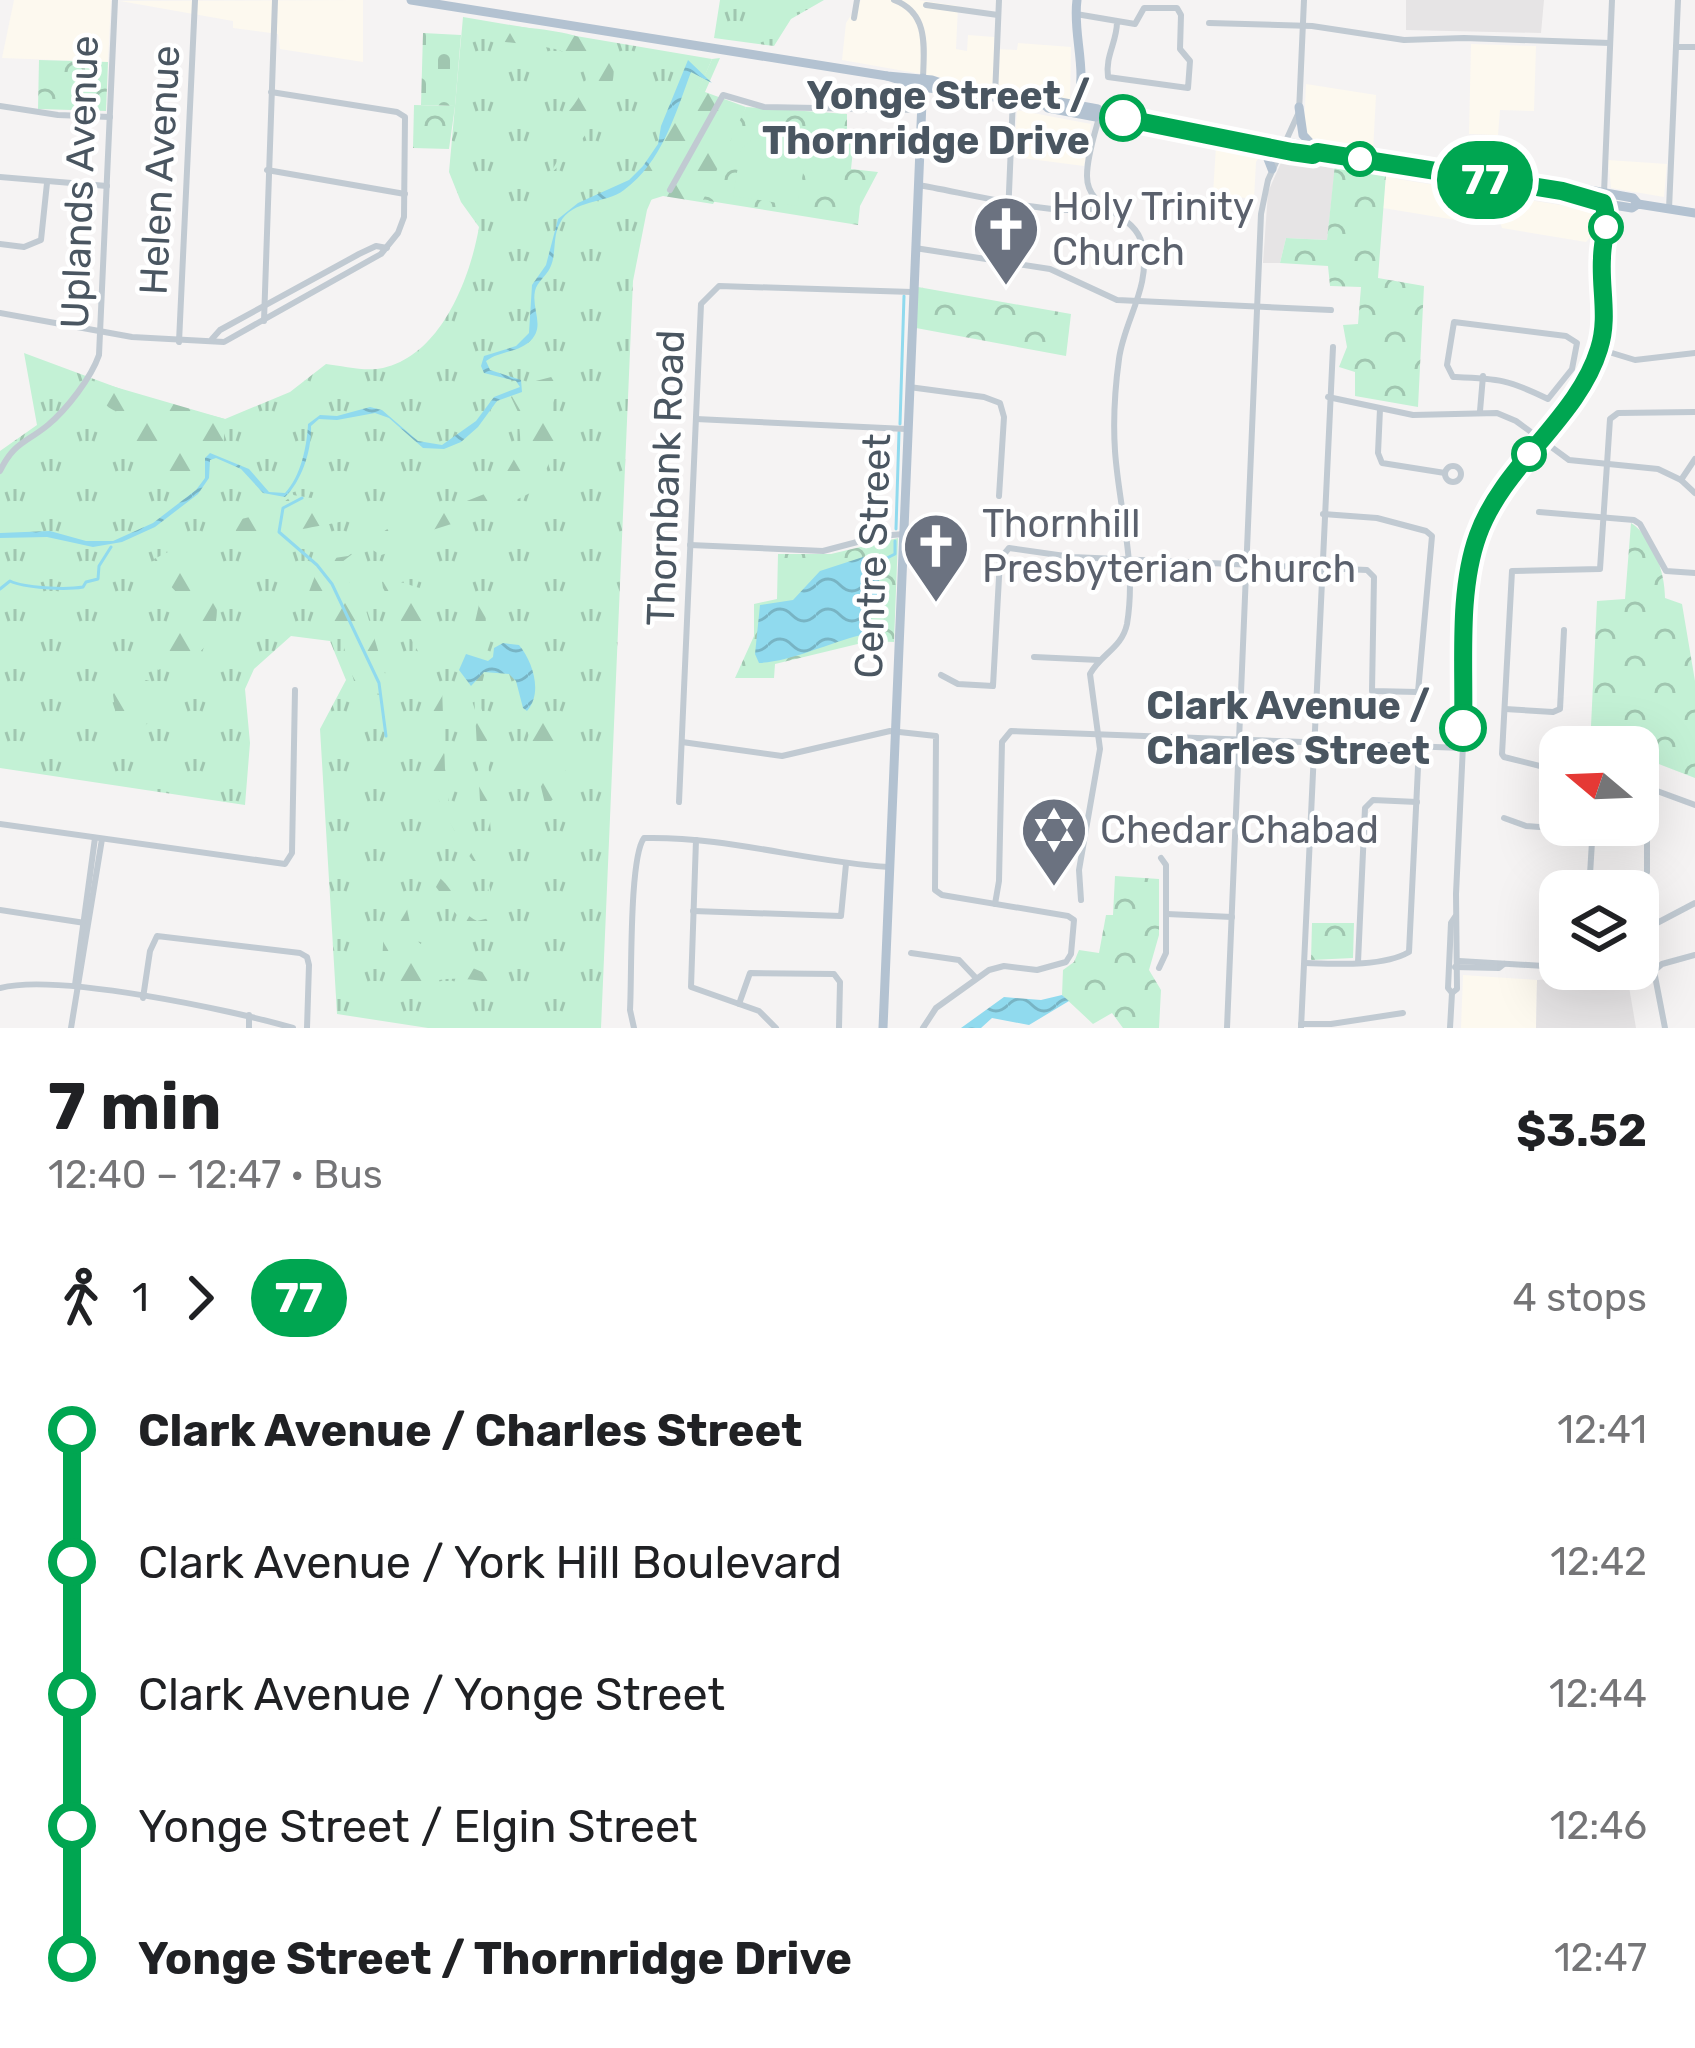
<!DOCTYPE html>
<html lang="en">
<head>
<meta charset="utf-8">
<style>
	:root { --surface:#fff; --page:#f6f6f6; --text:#202124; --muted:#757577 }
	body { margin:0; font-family:Rubik,sans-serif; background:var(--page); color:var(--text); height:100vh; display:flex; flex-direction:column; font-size:45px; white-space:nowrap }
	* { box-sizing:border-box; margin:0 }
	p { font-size:39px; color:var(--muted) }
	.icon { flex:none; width:66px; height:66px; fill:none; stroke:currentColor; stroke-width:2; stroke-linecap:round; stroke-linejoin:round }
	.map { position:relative; height:1028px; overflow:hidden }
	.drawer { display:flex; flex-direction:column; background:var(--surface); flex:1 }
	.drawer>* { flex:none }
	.badge { padding:0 24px; border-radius:39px; font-size:42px; line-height:78px }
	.needle { width:78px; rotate:289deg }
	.fabs { position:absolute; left:1539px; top:726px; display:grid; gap:24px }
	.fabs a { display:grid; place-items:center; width:120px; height:120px; border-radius:24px; background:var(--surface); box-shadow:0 12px 48px #0002; font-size:60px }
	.map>.badge { position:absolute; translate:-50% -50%; box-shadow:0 0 0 6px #fff }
	.legs { display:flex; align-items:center; gap:18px; height:132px; padding:0 48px; font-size:39px }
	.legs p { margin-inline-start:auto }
	.overview { display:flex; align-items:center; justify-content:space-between; height:204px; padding:0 48px }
	h1 { font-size:66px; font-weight:700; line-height:90px }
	ul { padding:0 48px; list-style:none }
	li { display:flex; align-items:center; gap:42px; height:132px; font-size:45px }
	li i { display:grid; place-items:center; width:18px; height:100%; margin:0 15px; background:currentColor }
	li i::after { content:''; width:30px; height:30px; margin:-15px; border:9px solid; border-radius:50%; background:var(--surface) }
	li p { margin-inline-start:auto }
	li:first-child i { background:linear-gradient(#0000 50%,currentColor 0) }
	li:last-child i { background:linear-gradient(currentColor 50%,#0000 0) }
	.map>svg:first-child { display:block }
	.commercial { fill:#fdf9ef }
	.education { fill:#e6e4e5 }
	.grass { fill:url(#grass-tufts) }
	.forest { fill:url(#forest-firs) }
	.cemetery { fill:url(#cemetery-stones) }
	.park { fill:url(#park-crowns) }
	.pitch { fill:#c3f1d5 }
	.water { fill:url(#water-waves) }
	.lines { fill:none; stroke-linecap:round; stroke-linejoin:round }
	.stream { stroke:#90daee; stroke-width:3 }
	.minor { stroke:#c1cad2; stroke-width:6 }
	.major { stroke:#b3c2d1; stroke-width:9 }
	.line-1-casing { stroke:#fff; stroke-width:27 }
	.line-1 { stroke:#00a651; stroke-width:18 }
	.stop-1-dot { fill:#fff; stroke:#00a651; stroke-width:6 }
	.labels { text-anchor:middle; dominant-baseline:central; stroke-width:9; stroke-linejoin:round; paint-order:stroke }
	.stop-label { font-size:39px; font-weight:bold; fill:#4a5661; stroke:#fff; text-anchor:end }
	.street-label { font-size:39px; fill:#4a5661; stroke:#fff }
	.worship-label { font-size:39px; fill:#5b616d; stroke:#fff; text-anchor:start }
</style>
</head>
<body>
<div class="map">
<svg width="1695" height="1028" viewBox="0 0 1695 1028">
	<defs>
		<pattern id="grass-tufts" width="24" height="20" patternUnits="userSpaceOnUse" patternTransform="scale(3)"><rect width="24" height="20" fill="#c3f1d5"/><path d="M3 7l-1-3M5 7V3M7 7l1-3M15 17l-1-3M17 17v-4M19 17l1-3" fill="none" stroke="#a0c6b0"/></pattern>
		<pattern id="forest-firs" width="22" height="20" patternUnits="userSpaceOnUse" patternTransform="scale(3)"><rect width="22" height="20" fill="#c3f1d5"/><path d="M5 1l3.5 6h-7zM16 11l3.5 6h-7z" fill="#a0c6b0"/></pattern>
		<pattern id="cemetery-stones" width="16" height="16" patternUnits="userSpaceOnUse" patternTransform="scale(3)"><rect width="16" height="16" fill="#c3f1d5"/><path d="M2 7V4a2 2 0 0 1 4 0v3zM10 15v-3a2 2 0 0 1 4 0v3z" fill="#a0c6b0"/></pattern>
		<pattern id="park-crowns" width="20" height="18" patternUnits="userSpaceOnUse" patternTransform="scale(3)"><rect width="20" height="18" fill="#c3f1d5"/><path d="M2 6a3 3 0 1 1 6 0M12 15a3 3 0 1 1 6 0" fill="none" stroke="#a0c6b0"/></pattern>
		<pattern id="water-waves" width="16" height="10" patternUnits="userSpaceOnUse" patternTransform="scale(3)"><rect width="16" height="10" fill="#90daee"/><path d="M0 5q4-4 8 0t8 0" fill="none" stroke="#78b4c4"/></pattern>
	</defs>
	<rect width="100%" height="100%" fill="#f5f3f3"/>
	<g class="commercial">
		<polygon points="14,0 111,0 108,62 2,58"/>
		<polygon points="363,0 363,62 280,49 278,34 233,28 233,21 120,1"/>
		<polygon points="861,0 919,0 958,6 956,49 967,51 968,35 994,37 994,49 1017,50 1018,43 1071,47 1070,100 842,60 846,23"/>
		<polygon points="1471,44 1536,46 1534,111 1500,110 1498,135 1469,134"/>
		<polygon points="1306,84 1376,95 1373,152 1309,140 1304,130"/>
		<polygon points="1017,110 1091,124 1084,166 1014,157"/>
		<polygon points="1216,146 1260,156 1256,162 1254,199 1213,194"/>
		<polygon points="1608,160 1667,164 1664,197 1611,188"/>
		<polygon points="1386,174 1397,179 1592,210 1591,236 1586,242 1502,228 1496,211 1488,207 1473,209 1468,222 1383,208"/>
		<polygon points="1463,975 1537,980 1536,1028 1461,1028"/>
	</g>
	<g class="education">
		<polygon points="1406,0 1544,0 1541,33 1406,30"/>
		<polygon points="1283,158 1335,169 1327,240 1286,238 1280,263 1263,263 1268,192"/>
		<polygon points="1592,969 1626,969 1636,1028 1536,1028 1537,980 1565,978"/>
	</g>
	<g class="grass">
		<polygon points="720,0 824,0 791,19 774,46 714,38"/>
		<path d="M 463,17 L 712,59 L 647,210 L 633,281 L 601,1028 L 428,1028 L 337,1014 L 320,729 L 346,680 L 330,641 L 291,636 L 254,669 L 245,689 L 250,743 L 245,805 L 0,768 L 0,451 L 37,425 L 24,353 L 145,398 L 225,419 L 290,392 L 326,364 C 343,366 366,372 383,368 C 441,355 470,279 479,227 L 461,202 L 449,172 Z"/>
	</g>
	<g class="forest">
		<path d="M 497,24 C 529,29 571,29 600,46 C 643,73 573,155 550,174 L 577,126 L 564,117 C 624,48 548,47 495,41 Z"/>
		<path d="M 720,58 L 705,92 L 746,107 C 735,135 729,183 713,204 L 663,196 L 647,201 L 642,198 L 647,179 L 625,188 L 628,178 L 648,165 L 681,84 L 698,90 L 712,59 Z"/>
		<polygon points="559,375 564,377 552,405 557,444 538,489 496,510 426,532 395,551 381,555 364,545 342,562 355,597 365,607 392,697 357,691 337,624 307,597 321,560 348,556 402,519 429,516 497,489 521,447 518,412 511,397 524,384"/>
		<path d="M 98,382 L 225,419 L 223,456 L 213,453 L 202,485 L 188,496 C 176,465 151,468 124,455 L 135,418 C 112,410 100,409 98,382 Z"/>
		<path d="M 293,495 L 361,506 L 356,518 C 351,521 264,536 256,536 C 249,536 243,533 236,532 L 233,521 L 271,512 Z"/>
		<path d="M 170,551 C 220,555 233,630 195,656 C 185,662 169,665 158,670 L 150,663 L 141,640 L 148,631 L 165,628 L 181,597 L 160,575 L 154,559 Z"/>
		<path d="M 391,579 L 445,596 L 435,614 L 429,656 L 442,688 L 445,769 L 450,794 L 446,808 L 478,865 L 494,868 L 490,821 L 480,801 L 471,640 L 480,600 L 486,600 L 485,671 L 478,701 L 486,720 L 489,773 L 496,793 L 496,821 L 508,865 L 488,878 L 496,923 L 487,927 L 462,922 L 436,887 L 437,876 C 455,888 457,911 477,921 L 489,918 L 494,911 L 485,877 L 464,849 L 433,789 L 431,693 L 420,655 L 383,588 L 382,582 Z"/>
		<polygon points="110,674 124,688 136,687 146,680 177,689 160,714 136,732 143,722 124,733 118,729"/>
		<polygon points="546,712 570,718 564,790 551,801 548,816 526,725 531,715"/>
		<path d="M 392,900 L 407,909 L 413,937 L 424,947 L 524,990 C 499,984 474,977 447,979 C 411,982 379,1003 383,945 C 384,930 382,910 392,900 Z"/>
	</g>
	<polygon class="cemetery" points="423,33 461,35 455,106 421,105"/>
	<g class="park">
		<polygon points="39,60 108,62 106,111 38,109"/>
		<polygon points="414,105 455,106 449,149 413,148"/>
		<polygon points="746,107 847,114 847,130 855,131 851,169 878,172 860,206 858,225 703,200"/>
		<polygon points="1335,164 1386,174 1378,278 1424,286 1418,407 1355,396 1355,372 1339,367 1347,347 1343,325 1358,324 1361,287 1330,286 1328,266 1280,263 1286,238 1327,240"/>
		<polygon points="918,287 1071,314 1066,356 916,328"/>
		<path d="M 1631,523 C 1653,537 1665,572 1665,598 L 1682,604 L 1695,681 L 1695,778 L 1638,756 L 1638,747 L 1590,747 L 1597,601 L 1625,599 Z"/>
		<polygon points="898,538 894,642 870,641 775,664 774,678 735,678 754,636 754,604 777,599 778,554 831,554"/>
		<polygon points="1115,876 1159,879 1159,935 1149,970 1161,990 1159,1028 1123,1028 1112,1013 1093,1024 1062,995 1063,970 1074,962 1079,950 1099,953 1106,915 1113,915"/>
		<polygon points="1312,923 1354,923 1353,958 1311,960"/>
	</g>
	<polygon class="pitch" points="754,138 808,146 797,206 733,196 741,149"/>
	<g class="water">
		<path d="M 688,60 L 712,83 L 691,72 C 675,115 662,162 624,190 C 606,204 572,199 560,223 C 552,237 557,254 550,268 C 546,276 537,282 535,291 C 531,310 547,328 528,343 C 515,353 499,351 486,361 L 490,370 L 521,380 L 522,392 L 497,401 L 478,427 L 461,442 L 444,449 L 423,448 L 389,418 L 375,413 L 337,420 L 319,419 L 311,426 C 312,449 302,481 285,497 L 263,493 L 241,469 L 216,458 L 210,460 L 209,478 L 198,494 L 155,527 L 122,542 L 93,547 L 47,537 L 0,538 L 0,533 L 50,531 L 86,541 L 113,541 L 153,523 L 196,490 L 205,478 L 205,458 L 210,453 L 249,469 L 269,492 L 285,493 C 301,476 307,446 308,424 L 320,415 L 337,416 L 370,407 L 382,410 L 418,441 L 442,445 L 476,421 L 494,397 L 520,387 L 516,381 L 484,373 L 481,366 L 484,356 L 516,346 L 529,333 L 532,285 L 546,265 L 558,219 L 578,203 L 629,180 L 643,166 L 658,144 L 661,126 Z"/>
		<path d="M 863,557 L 875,562 C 884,604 884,598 861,635 C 829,643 789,662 759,663 L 755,654 L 760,605 L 793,600 L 820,571 Z"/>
		<path d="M 503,643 L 519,645 C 533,662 543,693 527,711 L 523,708 L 516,681 L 509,674 L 484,672 L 471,686 L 459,670 L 466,654 L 488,661 L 493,657 L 494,648 Z"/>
		<polygon points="1062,995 1069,1001 1029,1025 992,1018 981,1028 961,1028 1004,997 1041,1000"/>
	</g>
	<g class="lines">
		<g class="stream">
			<polyline points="900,424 904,296"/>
			<polyline points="302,498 283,508 279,532 317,565 332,584 379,683 386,736"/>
			<polyline points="896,529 899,432"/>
			<polyline points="885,559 895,554 895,541"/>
			<path d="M 0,589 L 10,581 C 24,588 66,590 83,587 L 86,582 L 98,579 L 99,566 L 111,547"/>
		</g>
		<g class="minor">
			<path d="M 894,0 C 929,13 924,47 923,78"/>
			<polyline points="926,5 998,15"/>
			<path d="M 1076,14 L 1135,24 L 1144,8 L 1177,8 L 1181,15 L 1180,49 L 1190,61 L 1188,88 L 1108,77 C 1105,56 1117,42 1117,22"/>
			<polyline points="854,18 857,0"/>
			<polyline points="1209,23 1312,26 1404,40 1464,38 1610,43"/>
			<polyline points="1676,47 1695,47"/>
			<polyline points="995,96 999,0"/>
			<polyline points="0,106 58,115 110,117"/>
			<polyline points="267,170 405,194"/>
			<polyline points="0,177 107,186"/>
			<path d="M 918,185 C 958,191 1071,221 1102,206"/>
			<polyline points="670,190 723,95 764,107 920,110"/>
			<polyline points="1669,209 1678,0"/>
			<polyline points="0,244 24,247 41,240 47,183"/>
			<polyline points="915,248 1050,269 1117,300 1331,310"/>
			<polyline points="1602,252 1606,210 1603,203"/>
			<polyline points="1006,263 1013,98"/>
			<polyline points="0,313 132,337 224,342 381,254 398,233 404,217 405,117 397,112 271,92"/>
			<polyline points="264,321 275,0"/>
			<path d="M 1454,322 L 1566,336 L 1577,343 L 1572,369 L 1548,399 C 1507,379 1499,379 1453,377 L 1447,365 Z"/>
			<polyline points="212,339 220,330 359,254 376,246 387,248"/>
			<polyline points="179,342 195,0"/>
			<polyline points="1599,349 1635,360 1695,353"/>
			<polyline points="909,387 984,397 1000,403 1004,417 999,496"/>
			<polyline points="1328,397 1413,415 1497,413 1516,421 1569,460 1658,469 1681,480 1695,493"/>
			<polyline points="1380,409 1378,453 1382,463 1445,473"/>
			<polyline points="1480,411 1483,376"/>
			<polyline points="696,419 906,429"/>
			<circle cx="1453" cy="474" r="8"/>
			<path d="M 0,471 C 14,442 26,443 48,425 C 67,409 91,378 99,355 L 115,0"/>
			<polyline points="1681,480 1695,459"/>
			<polyline points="1539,512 1634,520 1640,524 1666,571 1695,573"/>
			<polyline points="690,545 823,551 880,536 904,534"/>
			<polyline points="1034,657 1099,660"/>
			<polyline points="941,675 958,684 993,686 1000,559 1009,548 1072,557 1367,570 1374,577 1372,691 1418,692 1432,536 1426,531 1377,518 1323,514"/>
			<polyline points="1505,709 1553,712 1560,709 1564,630"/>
			<polyline points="682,742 782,756 890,731 936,736 935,890 942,895 1068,916 1074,920 1071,954 1066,962 1037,970 1004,966 989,970 936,1008 923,1028"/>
			<polyline points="1560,771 1504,757 1502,754 1512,571 1600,569 1610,419 1618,413 1695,412"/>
			<polyline points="1638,784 1695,805"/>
			<polyline points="679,802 701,304 719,286 912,292"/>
			<polyline points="1504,818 1526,826 1593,831"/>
			<polyline points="0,824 285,864 292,853 295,690"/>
			<polyline points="696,840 691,987 759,1011 776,1028"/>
			<polyline points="1647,872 1647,813 1652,788"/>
			<polyline points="1589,891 1593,825"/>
			<path d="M 1081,900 L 1079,870 L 1100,749 L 1090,674 C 1101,654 1122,648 1127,624 C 1137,564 1119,509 1115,451 C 1113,421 1115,388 1119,359 C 1124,320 1152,286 1142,244 C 1134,211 1087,212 1087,176 C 1087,156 1095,133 1100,114"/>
			<polyline points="995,904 999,881 1002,742 1011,731 1462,748"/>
			<polyline points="0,910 85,923"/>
			<polyline points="693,911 841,916 846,864"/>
			<polyline points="1167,914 1232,917"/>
			<polyline points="1638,933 1695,903"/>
			<polyline points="911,953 959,960 976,978"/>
			<polyline points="1459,961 1560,967"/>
			<polyline points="1358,962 1365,808 1373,800 1417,802"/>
			<path d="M 1305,963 C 1335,964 1383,967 1409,952 L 1419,747"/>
			<polyline points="1455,967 1499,968 1504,964"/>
			<polyline points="1159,968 1166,953 1166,865 1161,858"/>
			<polyline points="75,985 95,838"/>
			<path d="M 0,988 C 57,973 232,1010 293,1028"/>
			<polyline points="1452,993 1457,989 1456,894 1472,554 1501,490 1582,383 1599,349 1606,307 1597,245 1604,193 1612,0"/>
			<polyline points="143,998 150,951 157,936 300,953 307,957 309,965 307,1028"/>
			<polyline points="739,1004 750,973 834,974 840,982 839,1028"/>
			<polyline points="249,1015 249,1028"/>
			<polyline points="1301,1024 1331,1024 1403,1013"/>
			<polyline points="71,1028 102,839"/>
			<path d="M 634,1028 L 630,1010 C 632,978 629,858 644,838 C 726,836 807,862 889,867"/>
			<polyline points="1227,1028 1261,214 1268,180 1299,112 1304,0"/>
			<polyline points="1301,1028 1333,347"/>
			<polyline points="1450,1028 1452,993 1448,988 1451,923 1455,917"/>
			<polyline points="1665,1028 1654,971 1662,964 1695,955"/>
		</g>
		<g class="major">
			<polyline points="411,0 887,76 932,80 958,89"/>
			<polyline points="887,76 922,87 1044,104 1049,100 1098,109 1100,114"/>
			<polyline points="1044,104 1048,108 1096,117 1100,114 1291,152 1313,155 1317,152 1562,191 1595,202 1632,208 1638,204 1695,213"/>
			<path d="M 1076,105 C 1089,73 1072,34 1077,0"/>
			<polyline points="1299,107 1303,135 1314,147"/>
			<polyline points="1246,140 1252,136 1314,147 1317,152"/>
			<polyline points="1263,146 1272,169"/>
			<polyline points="1562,191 1573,187 1633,198 1638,204"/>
			<polyline points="883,1028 923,78"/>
		</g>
	</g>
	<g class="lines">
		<g class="line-1-casing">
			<path id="line-1" d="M 1123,118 L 1292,152 L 1313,155 L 1317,152 L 1562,191 L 1603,203 C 1610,222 1602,240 1602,258 C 1600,289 1609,318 1599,349 C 1578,418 1503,465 1478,535 C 1457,593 1465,667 1463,728"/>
		</g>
		<use href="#line-1" class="line-1"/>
	</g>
	<defs>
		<g id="church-pin" transform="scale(3.45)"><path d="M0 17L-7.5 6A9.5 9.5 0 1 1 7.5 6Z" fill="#6b7280" stroke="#fff"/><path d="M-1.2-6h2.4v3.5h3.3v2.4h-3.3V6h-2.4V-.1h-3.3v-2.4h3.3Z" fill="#fff"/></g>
		<g id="synagogue-pin" transform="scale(3.45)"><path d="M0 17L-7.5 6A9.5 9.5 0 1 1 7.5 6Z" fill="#6b7280" stroke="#fff"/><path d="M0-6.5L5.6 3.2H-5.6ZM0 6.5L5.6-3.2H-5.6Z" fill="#fff"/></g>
	</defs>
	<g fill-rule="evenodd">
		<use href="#church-pin" x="1006" y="229"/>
		<use href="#church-pin" x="936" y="546"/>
		<use href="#synagogue-pin" x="1054" y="830"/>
	</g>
	<g class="stop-1-dot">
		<circle cx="1123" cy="118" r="21"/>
		<circle cx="1360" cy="159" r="15"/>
		<circle cx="1606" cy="227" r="15"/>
		<circle cx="1529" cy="454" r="15"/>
		<circle cx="1463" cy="728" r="21"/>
	</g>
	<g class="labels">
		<g class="stop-label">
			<text x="1090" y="96">Yonge Street /<tspan x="1090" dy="45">Thornridge Drive</tspan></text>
			<text x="1430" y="706">Clark Avenue /<tspan x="1430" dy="45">Charles Street</tspan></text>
		</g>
		<g class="street-label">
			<text transform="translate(160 170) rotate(-87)">Helen Avenue</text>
			<text transform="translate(80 182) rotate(-88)">Uplands Avenue</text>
			<text transform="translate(666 478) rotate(-88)">Thornbank Road</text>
			<text transform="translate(873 556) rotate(-88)">Centre Street</text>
		</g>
		<g class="worship-label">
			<text x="1052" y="207">Holy Trinity<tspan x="1052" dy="45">Church</tspan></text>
			<text x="982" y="524">Thornhill<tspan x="982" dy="45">Presbyterian Church</tspan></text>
			<text x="1100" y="830">Chedar Chabad</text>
		</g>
	</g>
</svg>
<div class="fabs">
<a><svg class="needle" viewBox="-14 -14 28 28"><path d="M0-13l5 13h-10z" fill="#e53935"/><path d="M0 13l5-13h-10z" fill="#757577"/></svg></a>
<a><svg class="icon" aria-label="layers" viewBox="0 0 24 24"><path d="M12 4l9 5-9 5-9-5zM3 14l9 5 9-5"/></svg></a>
</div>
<b class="badge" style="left:1485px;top:180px;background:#00a651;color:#fff">77</b>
</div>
<section class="drawer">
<div class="overview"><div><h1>7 min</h1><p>12:40 – 12:47 · Bus</p></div><b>$3.52</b></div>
<div class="legs"><svg class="icon" aria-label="walk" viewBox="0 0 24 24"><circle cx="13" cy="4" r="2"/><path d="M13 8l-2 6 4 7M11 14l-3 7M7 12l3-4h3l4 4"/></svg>1<svg class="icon" aria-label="forward" viewBox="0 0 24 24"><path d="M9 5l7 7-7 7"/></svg><b class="badge" style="background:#00a651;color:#fff">77</b><p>4 stops</p></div>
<ul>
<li><i style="color:#00a651"></i><b>Clark Avenue / Charles Street</b><p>12:41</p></li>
<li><i style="color:#00a651"></i><span>Clark Avenue / York Hill Boulevard</span><p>12:42</p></li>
<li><i style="color:#00a651"></i><span>Clark Avenue / Yonge Street</span><p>12:44</p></li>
<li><i style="color:#00a651"></i><span>Yonge Street / Elgin Street</span><p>12:46</p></li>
<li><i style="color:#00a651"></i><b>Yonge Street / Thornridge Drive</b><p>12:47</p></li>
</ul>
</section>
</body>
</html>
